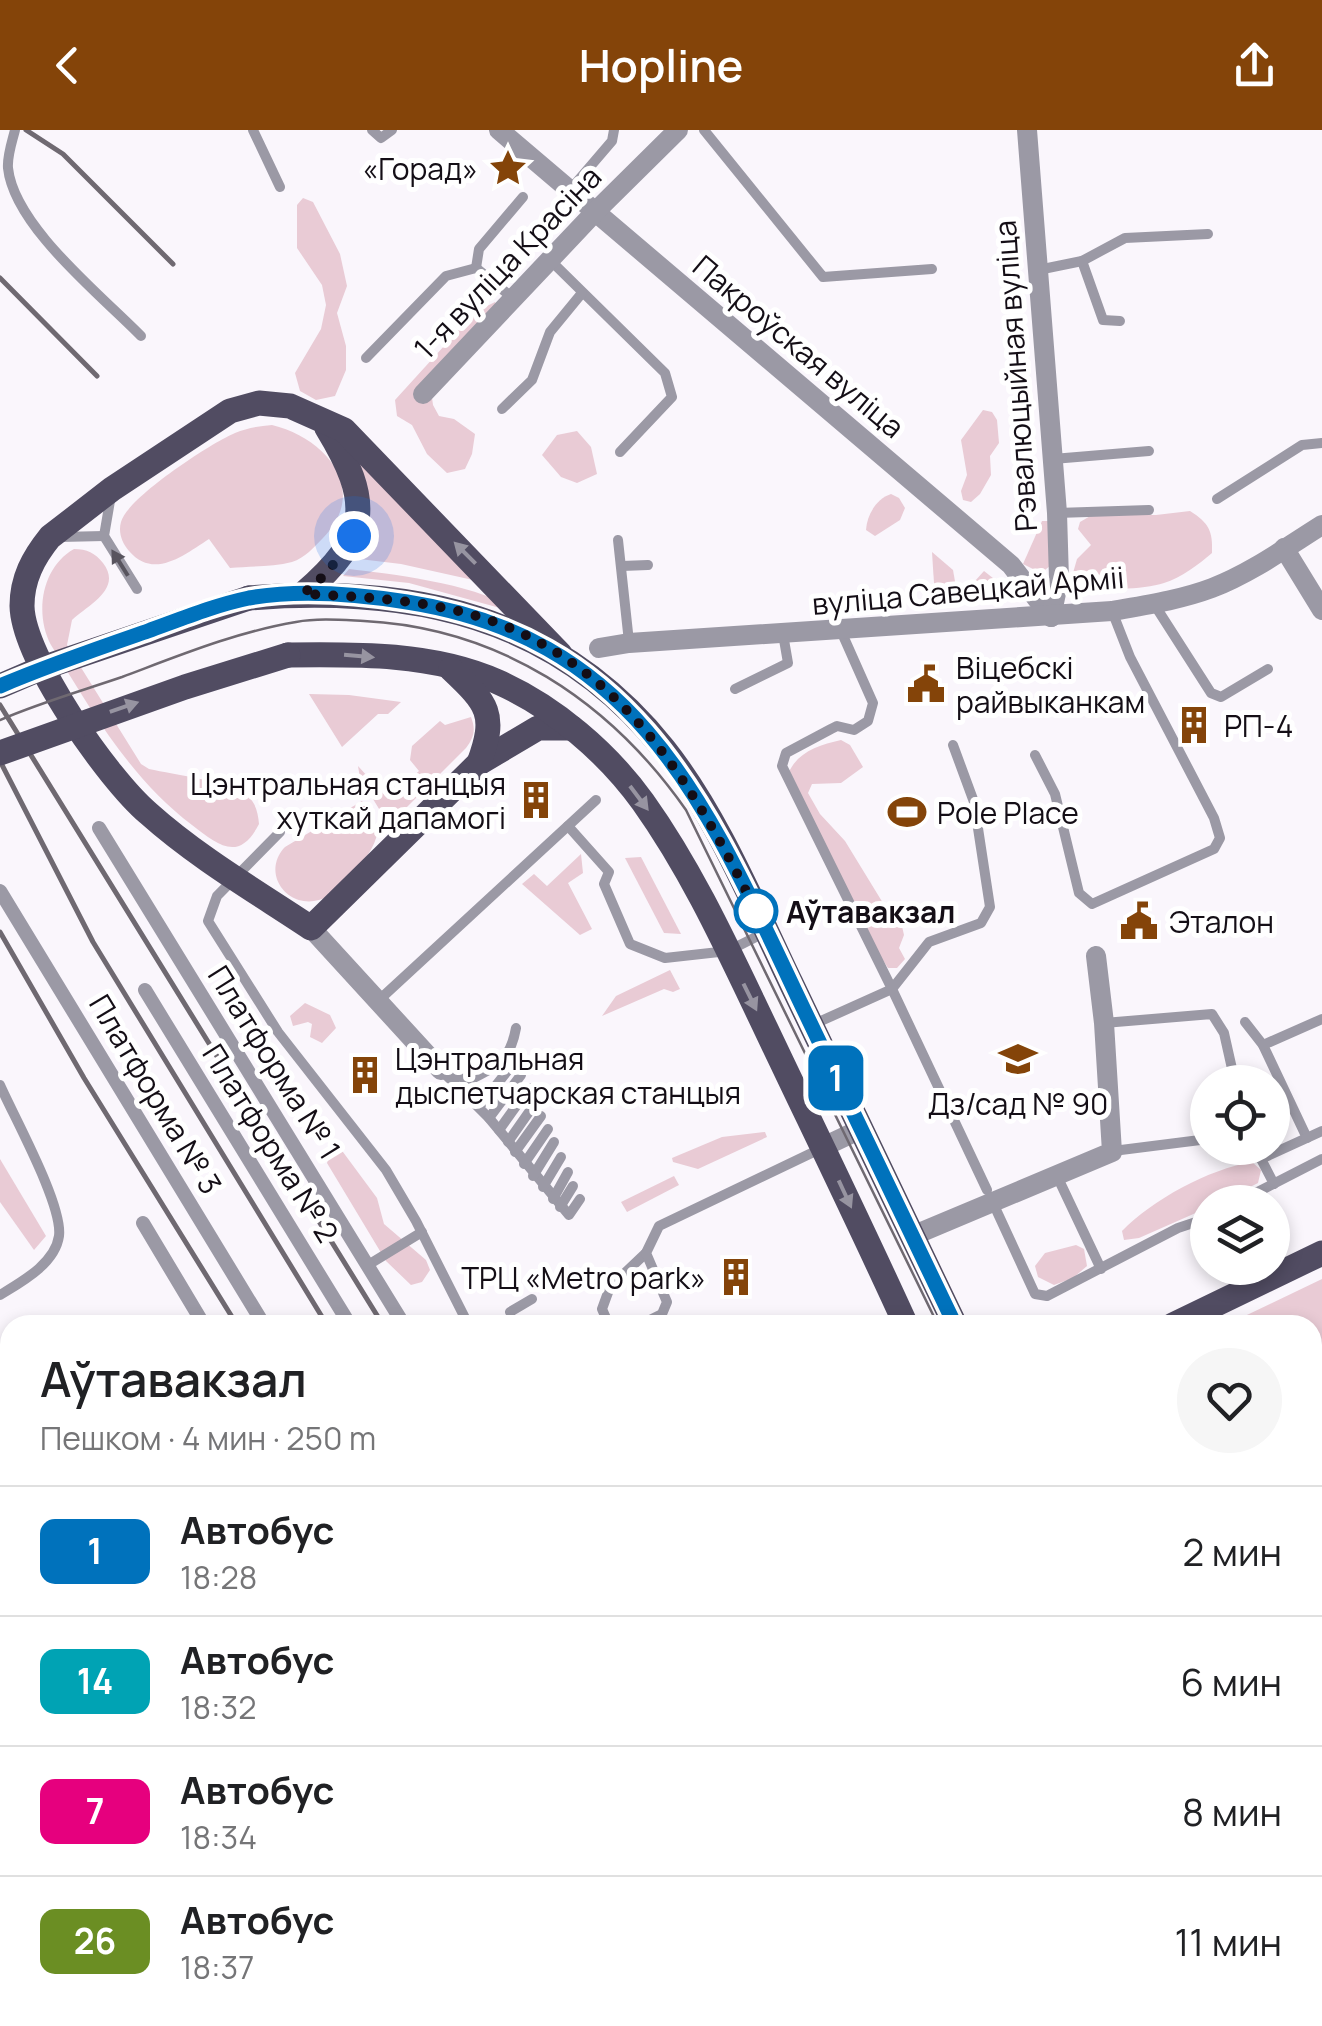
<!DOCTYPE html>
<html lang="ru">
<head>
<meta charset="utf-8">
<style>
	:root { --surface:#fff; --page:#f6f6f6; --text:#202124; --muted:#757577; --line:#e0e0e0; --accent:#844409 }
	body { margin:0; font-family:Manrope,sans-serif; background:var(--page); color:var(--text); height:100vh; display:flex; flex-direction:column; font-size:38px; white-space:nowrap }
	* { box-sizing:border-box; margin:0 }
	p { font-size:32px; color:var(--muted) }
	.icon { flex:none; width:55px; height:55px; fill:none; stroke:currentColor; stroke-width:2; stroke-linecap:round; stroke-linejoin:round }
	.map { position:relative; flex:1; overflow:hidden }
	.drawer { position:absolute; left:0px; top:1185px; width:1322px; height:712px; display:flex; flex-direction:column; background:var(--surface); border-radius:30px 30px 0 0; box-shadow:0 5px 15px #0003 }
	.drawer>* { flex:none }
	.badge { padding:0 20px; border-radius:15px; font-size:35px; line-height:65px }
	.controls { position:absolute; left:1190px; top:935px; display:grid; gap:20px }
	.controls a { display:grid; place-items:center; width:100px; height:100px; border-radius:50%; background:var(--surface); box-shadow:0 5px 15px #0003; font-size:50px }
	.you { position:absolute; width:50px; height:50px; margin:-25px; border:8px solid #fff; border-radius:50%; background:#1a73e8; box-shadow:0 0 0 15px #1a73e833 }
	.map>.badge { position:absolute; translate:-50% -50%; box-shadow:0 0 0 5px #fff }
	.round { display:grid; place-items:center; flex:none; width:105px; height:105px; border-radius:52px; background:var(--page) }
	.headline { display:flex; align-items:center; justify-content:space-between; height:170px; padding:0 40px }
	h1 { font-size:48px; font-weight:600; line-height:75px }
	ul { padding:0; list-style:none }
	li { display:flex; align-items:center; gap:30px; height:130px; padding:0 40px; border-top:2px solid var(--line) }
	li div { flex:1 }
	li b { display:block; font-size:38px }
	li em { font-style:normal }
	li .badge { min-width:110px; font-weight:700; text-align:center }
	header { display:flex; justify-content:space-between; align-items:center; height:130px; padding:0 40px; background:var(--accent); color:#fff; font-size:45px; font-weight:600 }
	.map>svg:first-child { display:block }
	.green { fill:#e9cbd5 }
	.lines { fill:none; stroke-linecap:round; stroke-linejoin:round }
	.service { stroke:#9b99a5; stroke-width:10 }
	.pedestrian { stroke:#9b99a5; stroke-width:14 }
	.minor { stroke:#9b99a5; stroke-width:20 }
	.secondary { stroke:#706c7e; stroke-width:25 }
	.primary { stroke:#514c62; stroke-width:25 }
	.tram { stroke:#6f6971; stroke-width:2.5 }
	.rail { stroke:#6f6971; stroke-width:5 }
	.primary-bridge { stroke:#514c62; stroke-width:25 }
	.oneway { fill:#9794a1 }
	.oneway2 { fill:#58545e }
	.line-casing { stroke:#fff; stroke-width:22 }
	.line { stroke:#0072bc; stroke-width:15 }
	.walk { stroke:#140e16; stroke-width:10; stroke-dasharray:0 18 }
	.stop-dot { fill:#fff; stroke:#0072bc; stroke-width:5 }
	.labels { text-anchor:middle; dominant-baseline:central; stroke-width:10; stroke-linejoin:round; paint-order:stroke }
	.poi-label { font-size:30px; fill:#140e16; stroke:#fff; text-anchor:start }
	.street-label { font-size:30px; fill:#140e16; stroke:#fff }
	.stop-label { font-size:30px; font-weight:bold; fill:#140e16; stroke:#fff; text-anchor:start }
</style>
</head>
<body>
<header><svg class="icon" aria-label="back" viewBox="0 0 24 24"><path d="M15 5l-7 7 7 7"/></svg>Hopline<svg class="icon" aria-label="share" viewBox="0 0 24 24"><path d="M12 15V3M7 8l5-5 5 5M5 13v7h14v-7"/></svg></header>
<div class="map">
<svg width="1322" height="1896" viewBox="0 0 1322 1896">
	<rect width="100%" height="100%" fill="#faf6fc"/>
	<g class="green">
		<polygon points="303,68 313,72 340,124 347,156 337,183 346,216 346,240 335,266 316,270 300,261 295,243 321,199 326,175 322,155 297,118 297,75"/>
		<polygon points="495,172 500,182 430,253 433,275 439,286 454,289 475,304 472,324 465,339 447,343 427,324 412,295 397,286 395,270 475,182"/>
		<polygon points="983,280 992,282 997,290 999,313 990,326 991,345 980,364 971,372 963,370 961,361 967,345 961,310"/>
		<path d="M 272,295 C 326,308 370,360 323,408 C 314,417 305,428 292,432 C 273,437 250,436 230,438 L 209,409 C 184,425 154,450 129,421 C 122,413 118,402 121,392 C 127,368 211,313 235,303 C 247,298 259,296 272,295 Z"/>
		<polygon points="577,301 591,317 597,344 577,353 561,347 542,325 557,305"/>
		<path d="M 357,328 L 482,452 L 401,434 L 351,428 C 364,386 375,371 357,328 Z"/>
		<path d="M 891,364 L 899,368 L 905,378 L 900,390 L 875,406 L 866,400 C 867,385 876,369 891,364 Z"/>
		<path d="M 1190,381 C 1209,393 1213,401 1212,423 C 1199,434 1181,448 1164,453 C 1140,460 1089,464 1073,443 L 1077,429 L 1091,415 L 1078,399 L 1080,392 L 1092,385 L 1156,385 Z"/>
		<polygon points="1042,391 1048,391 1050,436 1041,443 1023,434"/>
		<path d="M 74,419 C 87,419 95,423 103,433 C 123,459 88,475 72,490 L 67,515 L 141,634 L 149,639 C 175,645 225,650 246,665 C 256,672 258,683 259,694 C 239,733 218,715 192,695 C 129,647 92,581 51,515 C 34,483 42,437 74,419 Z"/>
		<polygon points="932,422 953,440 956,457 935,469"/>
		<path d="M 349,439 C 392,444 486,455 518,483 L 409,453 L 343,446 Z"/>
		<polygon points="984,441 1003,456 1004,462 998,468 966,471 966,461"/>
		<polygon points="309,564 349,565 401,572 388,584 378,584 342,617"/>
		<path d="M 471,587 C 476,600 474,607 466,618 L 389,695 L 360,648 L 358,636 L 388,669 L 419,641 L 410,630 L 412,616 L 440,591 L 445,595 Z"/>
		<path d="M 841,610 L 850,615 L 863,637 L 841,653 L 812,654 L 808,663 L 820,684 L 845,711 L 886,778 L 901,792 L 904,805 L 899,818 L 905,829 L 897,838 L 888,838 L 879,824 L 789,642 C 798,622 819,615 841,610 Z"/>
		<path d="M 362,671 C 366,679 376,691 377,699 C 380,719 338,766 319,770 C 286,779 261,742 285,717 Z"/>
		<polygon points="581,724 583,743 568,753 592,799 580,805 522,754 534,744 547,756"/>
		<polygon points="641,727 681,804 664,803 625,728"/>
		<polygon points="670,840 680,859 673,862 664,859 602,886 616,866"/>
		<polygon points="305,873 330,885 336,898 322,913 310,907 312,894 308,892 293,896 290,886"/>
		<polygon points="765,1002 767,1007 698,1039 673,1032 672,1028 722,1007"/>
		<polygon points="340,1018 377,1068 384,1094 426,1130 430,1140 422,1152 411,1155 386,1131 327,1033 331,1021"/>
		<polygon points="0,1029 46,1106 34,1120 0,1072"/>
		<path d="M 1252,1032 L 1261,1040 L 1258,1053 L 1220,1072 L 1208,1072 L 1207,1078 L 1139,1108 L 1124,1110 L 1122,1101 C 1152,1070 1209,1039 1252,1032 Z"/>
		<polygon points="674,1046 679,1055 627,1082 621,1072"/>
		<polygon points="1076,1115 1084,1119 1087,1136 1073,1148 1054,1155 1038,1147 1035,1136 1045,1123"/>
		<polygon points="1322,1149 1322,1218 1313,1223 1312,1195 1226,1195"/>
		<polygon points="1322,1460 1322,1531 1313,1531 1313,1465"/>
		<polygon points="1313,1673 1322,1676 1322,1791 1313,1764"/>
	</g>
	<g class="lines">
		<g class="service">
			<path d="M 15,0 C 12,12 7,26 8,38 C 14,96 101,165 141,206"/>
			<polyline points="253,0 280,57"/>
			<polyline points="372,0 381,8 392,0"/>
			<polyline points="704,0 823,147 932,139"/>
			<polyline points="570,60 612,11 614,0"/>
			<polyline points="550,130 665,243 672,267 620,322"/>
			<polyline points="1082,131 1103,190 1120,191"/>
			<polyline points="476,138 479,119 523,67"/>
			<polyline points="1038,140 1082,131 1125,108 1208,104"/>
			<polyline points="366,228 446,146 476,138 513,168"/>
			<polyline points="502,279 532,250 550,202 582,163"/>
			<polyline points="1053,329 1149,321"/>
			<polyline points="111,365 104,406 137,459"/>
			<polyline points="1217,369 1302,315 1322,313"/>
			<polyline points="1057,383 1149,380"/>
			<polyline points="60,407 104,406"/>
			<polyline points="618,410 629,512"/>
			<polyline points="622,436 648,435"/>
			<polyline points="1154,474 1211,563 1221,567 1268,539"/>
			<polyline points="841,501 873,573 868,591 854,600 837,596 831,599 786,623 782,636 892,859 987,1060"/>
			<polyline points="735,559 788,533 783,504"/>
			<polyline points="1035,625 1055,664 1079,763 1092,774 1214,719 1220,708 1214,688 1130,527 1112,481"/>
			<polyline points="568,696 609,742 604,754 630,814 665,828 728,821 766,802"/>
			<polyline points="280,702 217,766 208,791 278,902 386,1040 416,1091 465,1188 472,1195"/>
			<polyline points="378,871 596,670"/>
			<polyline points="1245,892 1263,915 1307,1008"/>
			<polyline points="1104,893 1212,884 1224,903 1235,952"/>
			<polyline points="812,895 892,859 929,812 981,793 990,777 974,672 953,615"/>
			<polyline points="1263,915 1322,889"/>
			<polyline points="441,940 489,988 569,1085 580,1069"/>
			<path d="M 447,942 L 470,950 C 498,935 510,931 516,898"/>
			<path d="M 0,955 C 14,987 63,1075 59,1106 C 55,1134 21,1152 0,1165"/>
			<polyline points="479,977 516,930"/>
			<polyline points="489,988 521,945"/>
			<polyline points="499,1000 529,958"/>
			<polyline points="508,1012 536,972"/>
			<polyline points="1247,1018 1261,1029 1274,1054"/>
			<polyline points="1113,1021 1208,1009"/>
			<polyline points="515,1022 541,986"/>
			<polyline points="1261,1029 1322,1001"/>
			<polyline points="524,1034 548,999"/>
			<polyline points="533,1046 554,1012"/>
			<polyline points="1057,1046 1101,1139"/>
			<polyline points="543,1057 561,1027"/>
			<polyline points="553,1069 568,1042"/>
			<polyline points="1238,1072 1322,1029"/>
			<polyline points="993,1073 1035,1164 1047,1166 1178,1098 1208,1088"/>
			<polyline points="560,1077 573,1056"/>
			<polyline points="368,1135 422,1102"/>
			<polyline points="510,1182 532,1169"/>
			<polyline points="488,1195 491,1193"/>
			<polyline points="609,1195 602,1179 610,1157 646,1123"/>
			<polyline points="640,1195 662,1184 667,1172 646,1123 659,1096 820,1019"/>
			<polyline points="0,1266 10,1283"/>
			<polyline points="0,1320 10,1321"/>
			<polyline points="1312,1356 1322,1351"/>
			<polyline points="1312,1458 1322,1454"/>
			<polyline points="1312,1541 1322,1543"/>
			<polyline points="0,1637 10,1649"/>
			<polyline points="0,1766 10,1777"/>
			<polyline points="110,1888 118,1896"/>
			<polyline points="213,1888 220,1896"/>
			<polyline points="379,1888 383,1893 380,1896"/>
			<polyline points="474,1888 482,1896"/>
			<polyline points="124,1896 141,1888"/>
		</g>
		<g class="pedestrian">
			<polyline points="99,698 404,1195"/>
			<polyline points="0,761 264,1195"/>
			<polyline points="145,860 350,1195"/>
			<polyline points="143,1093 204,1195"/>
			<polyline points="679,1888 683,1896"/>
			<polyline points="775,1888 780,1896"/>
			<polyline points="830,1888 835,1896"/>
		</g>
		<g class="minor">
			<polyline points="499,0 1011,435 1051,487"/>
			<polyline points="1027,0 1057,383 1059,449 1051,487"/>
			<polyline points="423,264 595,82 678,0"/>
			<polyline points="1284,418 1322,480"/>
			<path d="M 599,518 L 629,513 L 1112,481 C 1146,475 1180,470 1212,458 C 1251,443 1287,417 1322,395"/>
			<polyline points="311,798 441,940"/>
			<polyline points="823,1017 861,999"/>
			<polyline points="912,1106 1112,1022 1104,893 1096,826"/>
			<polyline points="0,1513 10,1524"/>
			<polyline points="326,1888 333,1896"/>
		</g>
		<polyline class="secondary" points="1132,1896 1322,1889"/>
		<g class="primary">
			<path d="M 303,464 C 371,406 372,372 327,298"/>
			<path d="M 249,468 C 412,455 557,485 664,619 C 717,686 754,776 791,853 C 846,967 900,1081 955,1195"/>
			<path d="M 560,524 L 344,300 L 290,276 L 259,273 L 230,281 L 112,359 L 50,407 C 33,428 22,449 22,476 C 23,528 108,649 148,683 C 197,727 257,762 311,798 L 479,633 L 538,598 L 572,598"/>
			<path d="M 288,525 C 357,524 434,523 498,552 C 554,577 607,622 643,672 C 693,742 729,822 766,899 C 813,998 861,1096 906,1195"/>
			<path d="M 451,539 C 488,574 497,584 479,633"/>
			<polyline points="1173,1195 1322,1123"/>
			<polyline points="1312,1239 1322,1235"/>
			<polyline points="1312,1617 1322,1619"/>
			<polyline points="1312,1652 1322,1655"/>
		</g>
		<g class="tram">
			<path d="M 0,590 C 39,573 81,561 122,547 C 178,526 236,502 296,492 C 318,488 342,490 364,491 C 499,498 609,570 686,680 L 938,1195"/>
			<polyline points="1312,1628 1322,1631"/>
		</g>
		<g class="rail">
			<polyline points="26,0 63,24 173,134"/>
			<polyline points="0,148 97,246"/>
			<polyline points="0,575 383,1195"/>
			<polyline points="0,631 93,812 327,1195"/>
			<polyline points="0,802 84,948 237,1195"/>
			<polyline points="657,1888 662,1896"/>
			<polyline points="750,1888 756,1896"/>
			<polyline points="797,1888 802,1896"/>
		</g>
		<g class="primary-bridge">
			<polyline points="0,556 42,538 249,468"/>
			<polyline points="0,623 185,557 288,525"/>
		</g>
	</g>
	<defs><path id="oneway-solid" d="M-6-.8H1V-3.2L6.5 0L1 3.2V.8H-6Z" transform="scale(2.5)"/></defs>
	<g class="oneway">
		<use href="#oneway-solid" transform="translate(465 423) rotate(-135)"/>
		<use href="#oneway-solid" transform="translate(359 526) rotate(5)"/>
		<use href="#oneway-solid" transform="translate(124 577) rotate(-19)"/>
		<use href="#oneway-solid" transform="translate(639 668) rotate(53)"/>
		<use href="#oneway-solid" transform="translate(750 867) rotate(64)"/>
		<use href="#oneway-solid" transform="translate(845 1064) rotate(65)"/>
	</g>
	<use class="oneway2" href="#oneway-solid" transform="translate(120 433) rotate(-122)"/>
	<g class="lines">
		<g class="line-casing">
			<path id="line" d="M 0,556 C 49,535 99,518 148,501 C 181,489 215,475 249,468 C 299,459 357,464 407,472 C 646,509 712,688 805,882 C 855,987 905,1091 955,1195"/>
		</g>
		<use href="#line" class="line"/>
		<path class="walk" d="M 354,406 L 327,443 L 303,464 C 367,467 432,470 492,491 C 628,540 698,663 758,785 L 756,781"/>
	</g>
	<defs>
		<g id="sight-bare" transform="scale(3)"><path d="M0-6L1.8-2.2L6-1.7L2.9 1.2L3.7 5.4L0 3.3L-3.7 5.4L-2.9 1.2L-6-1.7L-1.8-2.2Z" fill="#844409" stroke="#fff" stroke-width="2.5" paint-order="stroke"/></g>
		<g id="civic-bare" transform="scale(3)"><path d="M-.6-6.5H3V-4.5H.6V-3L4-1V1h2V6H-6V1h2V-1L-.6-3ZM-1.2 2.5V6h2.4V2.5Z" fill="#844409" stroke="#fff" stroke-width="2.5" paint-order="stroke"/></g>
		<g id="building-bare" transform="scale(3)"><path d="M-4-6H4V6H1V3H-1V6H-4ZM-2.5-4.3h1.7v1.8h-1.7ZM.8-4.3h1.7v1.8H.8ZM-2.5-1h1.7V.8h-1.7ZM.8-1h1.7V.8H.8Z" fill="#844409" stroke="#fff" stroke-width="2.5" paint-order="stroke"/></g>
		<g id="stadium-bare" transform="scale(3)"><path d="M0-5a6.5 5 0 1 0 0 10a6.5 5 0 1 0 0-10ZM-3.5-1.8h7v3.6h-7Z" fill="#844409" stroke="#fff" stroke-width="2.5" paint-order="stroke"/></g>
		<g id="school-bare" transform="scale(3)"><path d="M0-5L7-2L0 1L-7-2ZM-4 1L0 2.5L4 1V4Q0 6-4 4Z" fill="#844409" stroke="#fff" stroke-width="2.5" paint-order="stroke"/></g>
	</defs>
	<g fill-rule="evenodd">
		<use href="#sight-bare" x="508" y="38"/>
		<use href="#civic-bare" x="926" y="554"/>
		<use href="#building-bare" x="1194" y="595"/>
		<use href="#building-bare" x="536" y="670"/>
		<use href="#stadium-bare" x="907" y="682"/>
		<use href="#civic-bare" x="1139" y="791"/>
		<use href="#school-bare" x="1018" y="929"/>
		<use href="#building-bare" x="365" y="945"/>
		<use href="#building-bare" x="736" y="1147"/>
	</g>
	<circle class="stop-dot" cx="756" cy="781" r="20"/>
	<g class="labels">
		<g class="poi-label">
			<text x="478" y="38" text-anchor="end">«Горад»</text>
			<text x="956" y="537">Віцебскі<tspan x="956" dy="34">райвыканкам</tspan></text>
			<text x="1224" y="595">РП-4</text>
			<text x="506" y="653" text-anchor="end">Цэнтральная станцыя<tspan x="506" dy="34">хуткай дапамогі</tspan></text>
			<text x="937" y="682">Pole Place</text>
			<text x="1169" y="791">Эталон</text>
			<text x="395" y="928">Цэнтральная<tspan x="395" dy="34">дыспетчарская станцыя</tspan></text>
			<text x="1018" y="973" text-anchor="middle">Дз/сад № 90</text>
			<text x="706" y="1147" text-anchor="end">ТРЦ «Metro park»</text>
		</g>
		<g class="street-label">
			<text transform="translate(507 132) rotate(-46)">1-я вуліца Красіна</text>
			<text transform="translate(799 216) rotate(40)">Пакроўская вуліца</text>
			<text transform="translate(1015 246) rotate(-94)">Рэвалюцыйная вуліца</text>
			<text transform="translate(968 460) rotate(-5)">вуліца Савецкай Арміі</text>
			<text transform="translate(275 932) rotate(58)">Платформа № 1</text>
			<text transform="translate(156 964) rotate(59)">Платформа № 3</text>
			<text transform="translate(271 1013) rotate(58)">Платформа № 2</text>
		</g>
		<g class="stop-label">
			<text x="786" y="781">Аўтавакзал</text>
		</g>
	</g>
</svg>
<div class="controls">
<a><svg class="icon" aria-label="locate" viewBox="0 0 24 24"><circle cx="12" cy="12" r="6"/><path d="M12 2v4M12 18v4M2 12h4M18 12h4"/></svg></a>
<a><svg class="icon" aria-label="layers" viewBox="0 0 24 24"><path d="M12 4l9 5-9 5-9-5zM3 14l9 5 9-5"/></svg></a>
</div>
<div class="you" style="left:354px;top:406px"></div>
<b class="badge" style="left:836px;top:948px;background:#0072bc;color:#fff">1</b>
<section class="drawer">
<div class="headline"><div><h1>Аўтавакзал</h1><p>Пешком · 4 мин · 250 m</p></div><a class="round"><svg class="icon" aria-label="heart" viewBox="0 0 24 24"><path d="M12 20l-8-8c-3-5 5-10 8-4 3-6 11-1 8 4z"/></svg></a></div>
<ul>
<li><span class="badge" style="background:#0072bc;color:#fff">1</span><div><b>Автобус</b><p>18:28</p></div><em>2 мин</em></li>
<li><span class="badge" style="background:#00a3b4;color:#fff">14</span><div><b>Автобус</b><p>18:32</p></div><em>6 мин</em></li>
<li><span class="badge" style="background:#e6007e;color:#fff">7</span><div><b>Автобус</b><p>18:34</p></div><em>8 мин</em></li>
<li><span class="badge" style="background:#6b8e23;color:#fff">26</span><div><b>Автобус</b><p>18:37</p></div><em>11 мин</em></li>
</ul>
</section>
</div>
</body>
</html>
